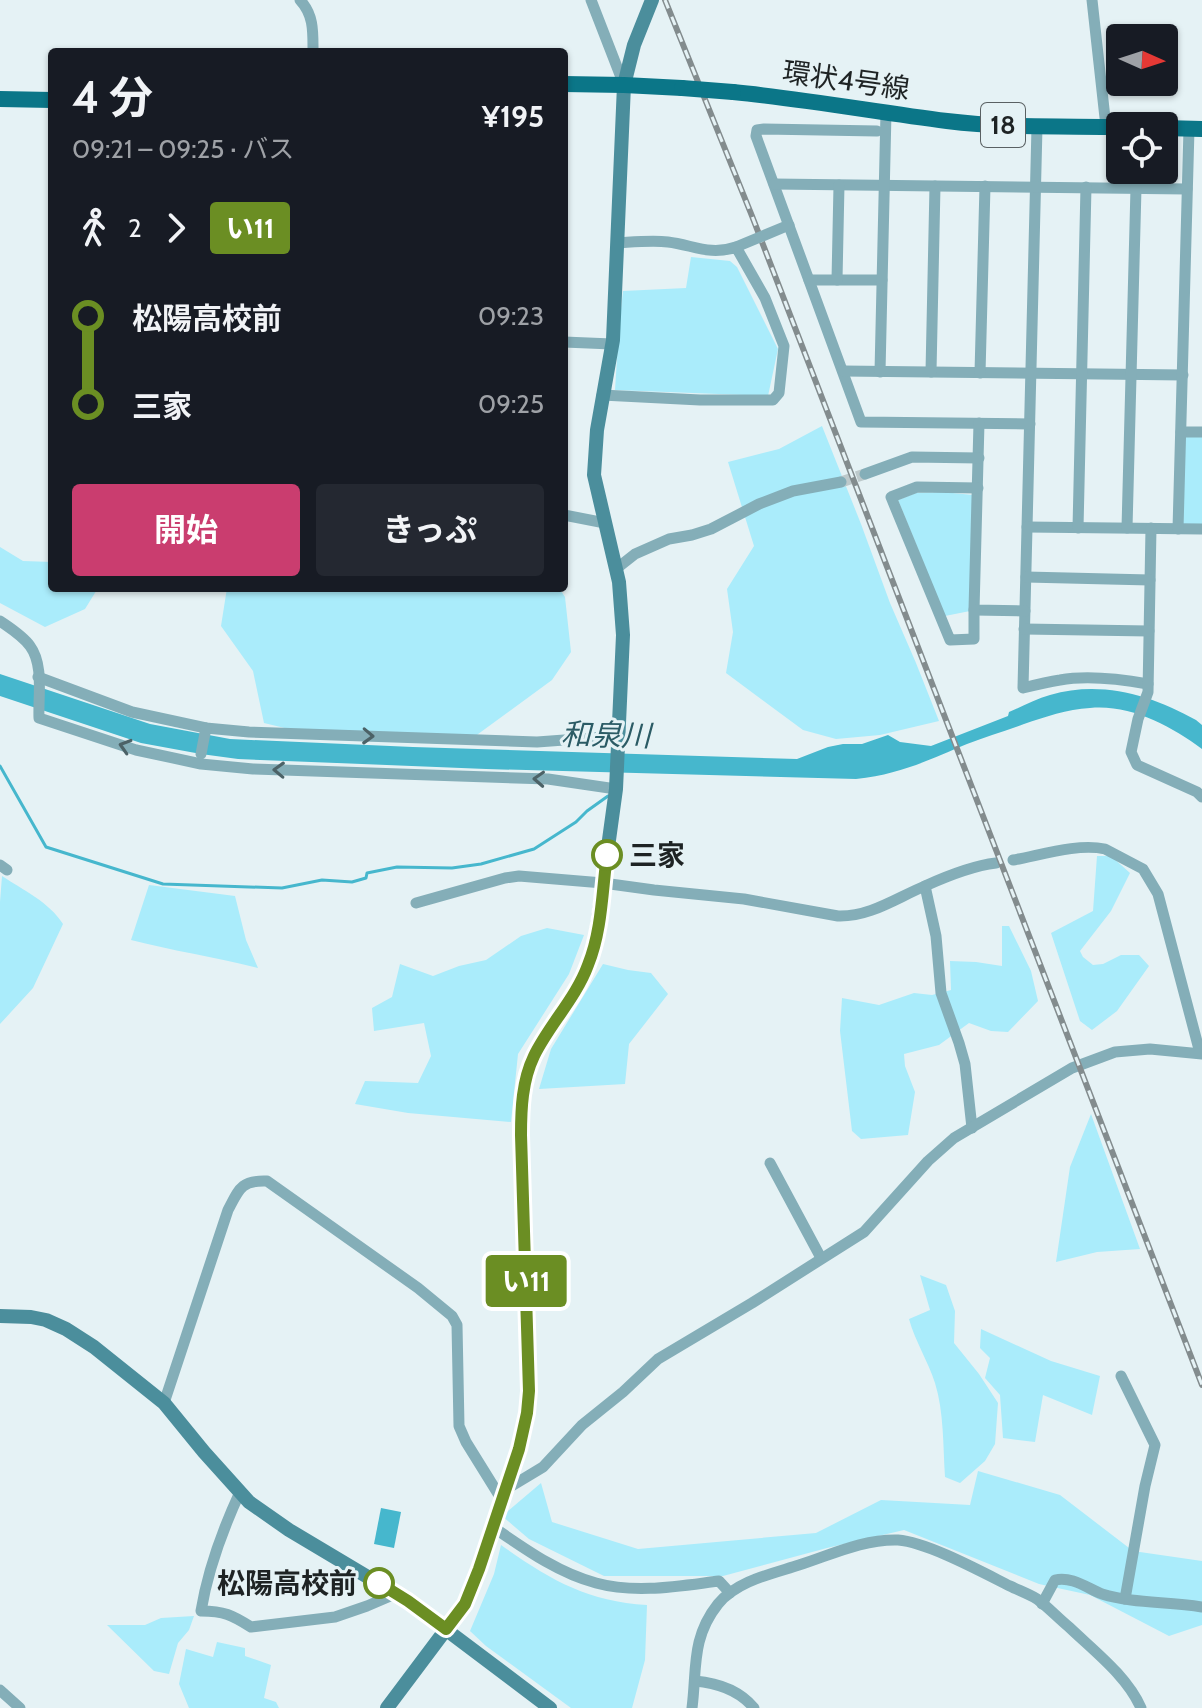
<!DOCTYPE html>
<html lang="ja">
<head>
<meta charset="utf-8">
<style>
	:root { --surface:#171b24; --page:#242831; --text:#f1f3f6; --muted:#9ea1a6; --accent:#ca3d6f }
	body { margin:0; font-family:Cabin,"Noto Sans JP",sans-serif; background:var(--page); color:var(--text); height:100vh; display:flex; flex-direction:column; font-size:30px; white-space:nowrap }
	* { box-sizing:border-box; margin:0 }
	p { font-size:26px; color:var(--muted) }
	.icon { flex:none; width:44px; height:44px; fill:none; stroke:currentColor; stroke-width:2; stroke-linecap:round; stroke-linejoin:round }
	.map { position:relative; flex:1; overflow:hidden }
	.drawer { position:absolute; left:48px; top:48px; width:520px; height:544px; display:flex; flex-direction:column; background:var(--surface); border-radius:8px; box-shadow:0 2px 6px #0004 }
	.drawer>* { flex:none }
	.badge { padding:0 16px; border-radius:6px; font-size:28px; line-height:52px }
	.needle { width:52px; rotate:93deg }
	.controls { position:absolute; left:1106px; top:24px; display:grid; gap:16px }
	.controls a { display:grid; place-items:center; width:72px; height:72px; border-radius:8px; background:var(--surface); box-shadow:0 2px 6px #0004; font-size:40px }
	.map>.badge { position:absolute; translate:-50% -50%; box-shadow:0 0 0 4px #fff }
	.legs { display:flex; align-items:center; gap:12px; height:88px; padding:0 24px; font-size:26px }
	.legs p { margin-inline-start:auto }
	.head { display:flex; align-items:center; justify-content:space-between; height:136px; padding:0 24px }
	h1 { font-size:44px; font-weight:700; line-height:60px }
	.primary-button { display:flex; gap:16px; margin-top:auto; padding:16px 24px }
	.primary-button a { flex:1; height:92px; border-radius:8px; background:var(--accent); color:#fff; font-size:32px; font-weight:700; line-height:92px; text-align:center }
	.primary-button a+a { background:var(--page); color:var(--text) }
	ul { padding:0 24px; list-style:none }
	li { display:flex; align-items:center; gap:28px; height:88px; font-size:30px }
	li i { display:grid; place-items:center; width:12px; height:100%; margin:0 10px; background:currentColor }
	li i::after { content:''; width:20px; height:20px; margin:-10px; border:6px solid; border-radius:50%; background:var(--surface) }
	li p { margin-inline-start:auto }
	li:first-child i { background:linear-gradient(#0000 50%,currentColor 0) }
	li:last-child i { background:linear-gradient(currentColor 50%,#0000 0) }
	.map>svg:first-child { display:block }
	.green { fill:#aaecfb }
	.water { fill:#46b7cd }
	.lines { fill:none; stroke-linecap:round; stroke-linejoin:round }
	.stream { stroke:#46b7cd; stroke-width:3 }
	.street-tunnel { stroke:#bdc9cb; stroke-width:11; stroke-dasharray:11 5.5; stroke-linecap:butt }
	.street { stroke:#84aeb8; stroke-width:11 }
	.secondary { stroke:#4b8e9c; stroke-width:14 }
	.primary { stroke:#0b7688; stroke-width:16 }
	.rail-casing { stroke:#838c8e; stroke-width:6 }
	.rail { stroke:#e5f2f5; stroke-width:3; stroke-dasharray:9; stroke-linecap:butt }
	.street-bridge { stroke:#84aeb8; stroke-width:11 }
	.primary-bridge { stroke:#0b7688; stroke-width:16 }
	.oneway { stroke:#4c6267 }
	.line-1-casing { stroke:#fff; stroke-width:18 }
	.line-1 { stroke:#6b8e23; stroke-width:12 }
	.stop-1-dot { fill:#fff; stroke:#6b8e23; stroke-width:4 }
	.labels { text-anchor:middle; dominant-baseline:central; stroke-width:6; stroke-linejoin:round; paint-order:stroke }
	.shield { fill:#e5f2f5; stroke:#5a6163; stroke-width:2 }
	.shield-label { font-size:26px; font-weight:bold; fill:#1e2324 }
	.street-label { font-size:28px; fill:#1e2324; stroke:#e5f2f5 }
	.stop-label { font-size:28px; font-weight:bold; fill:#1e2324; stroke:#e5f2f5; text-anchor:start }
	.water-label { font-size:30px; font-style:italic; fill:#2b5b65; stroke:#e5f2f5 }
</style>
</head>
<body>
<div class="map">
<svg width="1202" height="1708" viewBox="0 0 1202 1708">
	<rect width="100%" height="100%" fill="#e5f2f5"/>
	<g class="green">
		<polygon points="691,257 730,261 737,267 778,349 768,396 615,390 619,327 623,291 686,288"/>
		<polygon points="822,426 861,524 890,603 916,663 939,721 880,735 836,739 803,730 726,673 733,632 727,589 754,546 728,462 779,449"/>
		<polygon points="1184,436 1202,436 1202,525 1183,525"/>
		<polygon points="942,492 973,495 970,611 945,616 898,500 916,493"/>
		<polygon points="0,547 23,561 52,562 52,588 98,588 85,609 45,627 0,603"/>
		<polygon points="227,588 559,588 565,597 571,652 552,680 474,737 322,737 264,723 253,671 221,626"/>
		<polygon points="1097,856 1111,856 1130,873 1111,911 1080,951 1083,957 1093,965 1103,964 1121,955 1139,955 1149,966 1117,1011 1092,1030 1080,1021 1051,933 1093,911"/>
		<path d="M 2,876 C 23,890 49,902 63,924 L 33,988 L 0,1024 L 0,902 Z"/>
		<path d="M 149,885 L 235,896 L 246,940 L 258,968 C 216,957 173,951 131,940 Z"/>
		<polygon points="1002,926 1009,926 1031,971 1038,1001 1008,1032 991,1031 969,1023 939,1045 904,1054 905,1066 915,1092 908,1135 861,1139 852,1131 840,1031 842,998 879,1005 914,993 932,995 951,990 950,961 976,962 1002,966"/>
		<polygon points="547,928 584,935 569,974 518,1054 511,1122 408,1113 355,1104 365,1081 418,1083 431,1056 424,1023 374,1031 372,1008 392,997 400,964 433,976 459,966 486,960 521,936"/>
		<polygon points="603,964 628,970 651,973 668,994 629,1044 625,1084 539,1089 551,1049"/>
		<polygon points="1091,1114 1140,1249 1097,1252 1056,1262 1070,1167"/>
		<path d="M 920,1275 L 946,1285 L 955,1311 L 954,1343 L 979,1374 L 998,1403 L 995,1444 L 985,1461 L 960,1483 L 945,1477 C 943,1446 944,1412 935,1383 C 928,1361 915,1341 909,1319 L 930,1310 Z"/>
		<polygon points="981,1329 1051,1361 1100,1376 1092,1415 1043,1395 1035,1442 1003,1438 1000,1395 985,1378 990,1358 980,1348"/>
		<polygon points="978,1471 1060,1495 1133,1551 1202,1561 1202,1625 1169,1636 1090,1595 1039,1584 904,1530 827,1548 723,1576 604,1576 529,1539 502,1516 541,1483 552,1522 638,1549 816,1533 881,1500 970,1505"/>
		<path d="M 501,1545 C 549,1579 586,1601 647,1605 L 645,1660 L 632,1708 L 571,1708 L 486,1646 L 470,1631 L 494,1574 Z"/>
		<polygon points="194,1616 189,1630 178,1643 169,1674 154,1671 107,1625 145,1625 161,1618"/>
		<polygon points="217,1642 245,1648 245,1656 271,1665 264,1698 276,1702 279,1708 189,1708 179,1684 186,1649 213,1657"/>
	</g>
	<g class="water">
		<path d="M 0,674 L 150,724 L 230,739 L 413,747 L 797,759 L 828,747 L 843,744 L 862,744 L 888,735 L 900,742 L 931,746 L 1008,716 L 1009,712 C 1023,706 1036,699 1050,695 C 1101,680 1151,695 1196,720 L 1202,725 L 1202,749 C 1171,726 1130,704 1090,708 C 1067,709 1045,717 1024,724 C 1005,731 985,737 967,744 C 926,761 901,774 856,779 L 486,769 L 238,759 L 201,754 L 141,743 L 0,696 Z"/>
		<polygon points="381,1508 401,1512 394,1548 374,1544"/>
	</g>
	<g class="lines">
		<polyline class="stream" points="0,766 46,847 163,884 282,888 322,880 352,882 366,878 367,873 397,867 452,868 481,864 534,849 576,822 587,811 608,796"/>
		<polyline class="street-tunnel" points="841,482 865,474"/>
		<g class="street">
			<path d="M 300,0 C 314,15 313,32 313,52"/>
			<polyline points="591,0 624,85"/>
			<polyline points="1092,0 1106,127"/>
			<path d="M 1037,127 L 1023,688 C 1035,685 1047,682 1060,680 C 1088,675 1120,679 1148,684"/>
			<polyline points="877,131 764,129 757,130 756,136 861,422 1030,424"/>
			<polyline points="774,184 1187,189"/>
			<polyline points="809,280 882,280"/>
			<polyline points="837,280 839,185"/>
			<polyline points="564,342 612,344"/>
			<polyline points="843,371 1183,375"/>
			<polyline points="880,372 886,112"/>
			<polyline points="931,372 935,186"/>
			<polyline points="980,373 985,186"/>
			<path d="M 602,395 L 700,400 L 773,400 L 779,393 L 784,346 L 765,298 L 736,247 C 710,256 693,245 668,242 C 652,240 634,242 617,243"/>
			<polyline points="979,423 974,610 1025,611"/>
			<polyline points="1181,432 1202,432"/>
			<polyline points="865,474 912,457 979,458"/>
			<polyline points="564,515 605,523"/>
			<polyline points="1027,527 1202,529"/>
			<polyline points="1078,528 1086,187"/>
			<polyline points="1127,528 1136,188"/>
			<polyline points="1151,528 1148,692 1138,719 1131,752 1137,765 1197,792 1202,797"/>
			<polyline points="1178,529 1189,129"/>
			<polyline points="616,569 635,554 669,539 692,535 711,529 759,504 793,491 841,482"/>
			<polyline points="1026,577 1150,580"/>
			<polyline points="974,610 974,639 950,640 891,497 917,487 978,488"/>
			<path d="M 0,621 C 10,628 23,636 30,646 C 44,665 38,696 39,718 L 136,750 L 201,764 L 253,769 L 548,779 L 616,789"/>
			<polyline points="1024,629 1149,631"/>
			<polyline points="38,677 132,712 206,728 249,732 537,742 619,736"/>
			<polyline points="201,754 206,728"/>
			<path d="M 1013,860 C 1041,855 1078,843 1105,849 L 1143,869 L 1158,894 L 1200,1053"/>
			<polyline points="0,865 7,870"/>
			<polyline points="925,886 936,936 941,993 959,1043 965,1064 972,1128"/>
			<path d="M 416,903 L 505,878 L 519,876 L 603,883 L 654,890 L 744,899 L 838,916 C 870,917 896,898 925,886 C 947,876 971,866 996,863"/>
			<polyline points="770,1163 821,1258"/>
			<polyline points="1121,1376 1155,1445 1145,1486 1125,1599"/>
			<path d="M 164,1403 L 228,1210 C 239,1189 241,1180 267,1181 L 418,1288 L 452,1316 L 457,1325 L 459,1426 L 466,1442 L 502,1500"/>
			<polyline points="505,1490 543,1467 582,1425 623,1392 658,1359 752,1303 864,1232 928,1161 954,1138 1072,1068 1115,1052 1150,1049 1202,1054"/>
			<path d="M 240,1492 C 222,1531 208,1569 201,1611 C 224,1611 232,1615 251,1627 L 335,1617 L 367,1606 L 395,1594"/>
			<path d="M 493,1527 C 525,1549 558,1573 596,1583 C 636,1594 679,1586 719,1581 L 730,1593"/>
			<path d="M 1042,1604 L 1055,1580 C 1072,1576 1087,1588 1102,1594 C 1134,1604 1169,1601 1202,1607"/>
			<path d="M 695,1681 C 718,1683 739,1690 754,1708"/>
			<polyline points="0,1690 20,1708"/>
			<path d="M 692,1708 C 697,1669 691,1638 718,1604 C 737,1581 771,1574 799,1565 C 831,1555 862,1539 898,1540 C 927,1542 982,1572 1010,1586 C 1018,1590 1029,1594 1037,1599 C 1048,1607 1058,1618 1069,1627 C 1094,1651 1127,1676 1141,1708"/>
		</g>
		<g class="secondary">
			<polyline points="0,1316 31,1317 46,1320 66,1329 94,1347 164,1403 204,1452 249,1502 289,1530 408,1601 550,1708"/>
			<path d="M 387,1708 L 465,1604 L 479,1569 L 519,1449 L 527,1413 L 529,1391 L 521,1110 C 524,1091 526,1072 535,1054 C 553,1018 581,988 594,949 L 616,789 L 623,635 L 619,582 L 594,475 L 597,430 L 613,340 L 624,85 L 634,45 L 652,0"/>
		</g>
		<g class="primary">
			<polyline points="564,84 624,85 682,88"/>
			<path d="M 733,92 C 805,99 876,112 947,121 C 1004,128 1062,126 1120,127"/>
			<polyline points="0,99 52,100"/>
			<polyline points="1164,128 1202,129"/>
		</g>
		<g class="rail-casing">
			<polyline id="rail" points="665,0 752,216 1202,1385"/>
		</g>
		<use href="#rail" class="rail"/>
		<polyline class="street-bridge" points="736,247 789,225"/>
		<polyline class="primary-bridge" points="682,88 733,92"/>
	</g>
	<defs><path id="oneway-chevron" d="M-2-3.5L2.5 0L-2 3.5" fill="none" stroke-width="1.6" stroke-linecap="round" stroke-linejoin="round" transform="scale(2)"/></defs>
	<g class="oneway">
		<use href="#oneway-chevron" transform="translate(368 736) rotate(2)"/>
		<use href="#oneway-chevron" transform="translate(125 746) rotate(-163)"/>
		<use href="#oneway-chevron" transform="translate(279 770) rotate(-178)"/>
		<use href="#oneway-chevron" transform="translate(539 779) rotate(-177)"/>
	</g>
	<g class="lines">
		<g class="line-1-casing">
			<path id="line-1" d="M 379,1583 L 408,1601 L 446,1629 L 465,1604 L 479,1569 L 519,1449 L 527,1413 L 529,1391 L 521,1135 C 521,1109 522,1081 534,1056 C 549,1025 576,998 588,965 C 602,931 602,891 607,855"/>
		</g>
		<use href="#line-1" class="line-1"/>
	</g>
	<g class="stop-1-dot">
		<circle cx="607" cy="855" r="14"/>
		<circle cx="379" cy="1583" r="14"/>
	</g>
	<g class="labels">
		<rect class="shield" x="981" y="103" width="44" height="44" rx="6"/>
		<g class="shield-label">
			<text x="1003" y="125">18</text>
		</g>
		<g class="street-label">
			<text transform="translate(846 80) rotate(8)">環状4号線</text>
		</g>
		<g class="stop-label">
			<text x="629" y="855">三家</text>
			<text x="357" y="1583" text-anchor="end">松陽高校前</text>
		</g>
		<g class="water-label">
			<text transform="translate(606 735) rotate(1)">和泉川</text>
		</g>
	</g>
</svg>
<div class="controls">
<a><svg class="needle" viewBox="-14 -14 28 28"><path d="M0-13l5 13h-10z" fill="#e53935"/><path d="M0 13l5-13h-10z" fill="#9ea1a6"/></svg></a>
<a><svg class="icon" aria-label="locate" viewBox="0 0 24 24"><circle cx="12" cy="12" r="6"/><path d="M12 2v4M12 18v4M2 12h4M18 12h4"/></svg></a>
</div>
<b class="badge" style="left:526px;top:1281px;background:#6b8e23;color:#fff">い11</b>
<section class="drawer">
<div class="head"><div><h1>4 分</h1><p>09:21 – 09:25 · バス</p></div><b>¥195</b></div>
<div class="legs"><svg class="icon" aria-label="walk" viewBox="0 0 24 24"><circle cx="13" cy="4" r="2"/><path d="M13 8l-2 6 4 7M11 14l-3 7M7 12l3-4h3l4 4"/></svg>2<svg class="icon" aria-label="forward" viewBox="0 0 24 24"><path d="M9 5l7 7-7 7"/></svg><b class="badge" style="background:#6b8e23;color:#fff">い11</b></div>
<ul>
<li><i style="color:#6b8e23"></i><b>松陽高校前</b><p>09:23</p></li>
<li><i style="color:#6b8e23"></i><b>三家</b><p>09:25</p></li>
</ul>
<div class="primary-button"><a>開始</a><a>きっぷ</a></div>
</section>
</div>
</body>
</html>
